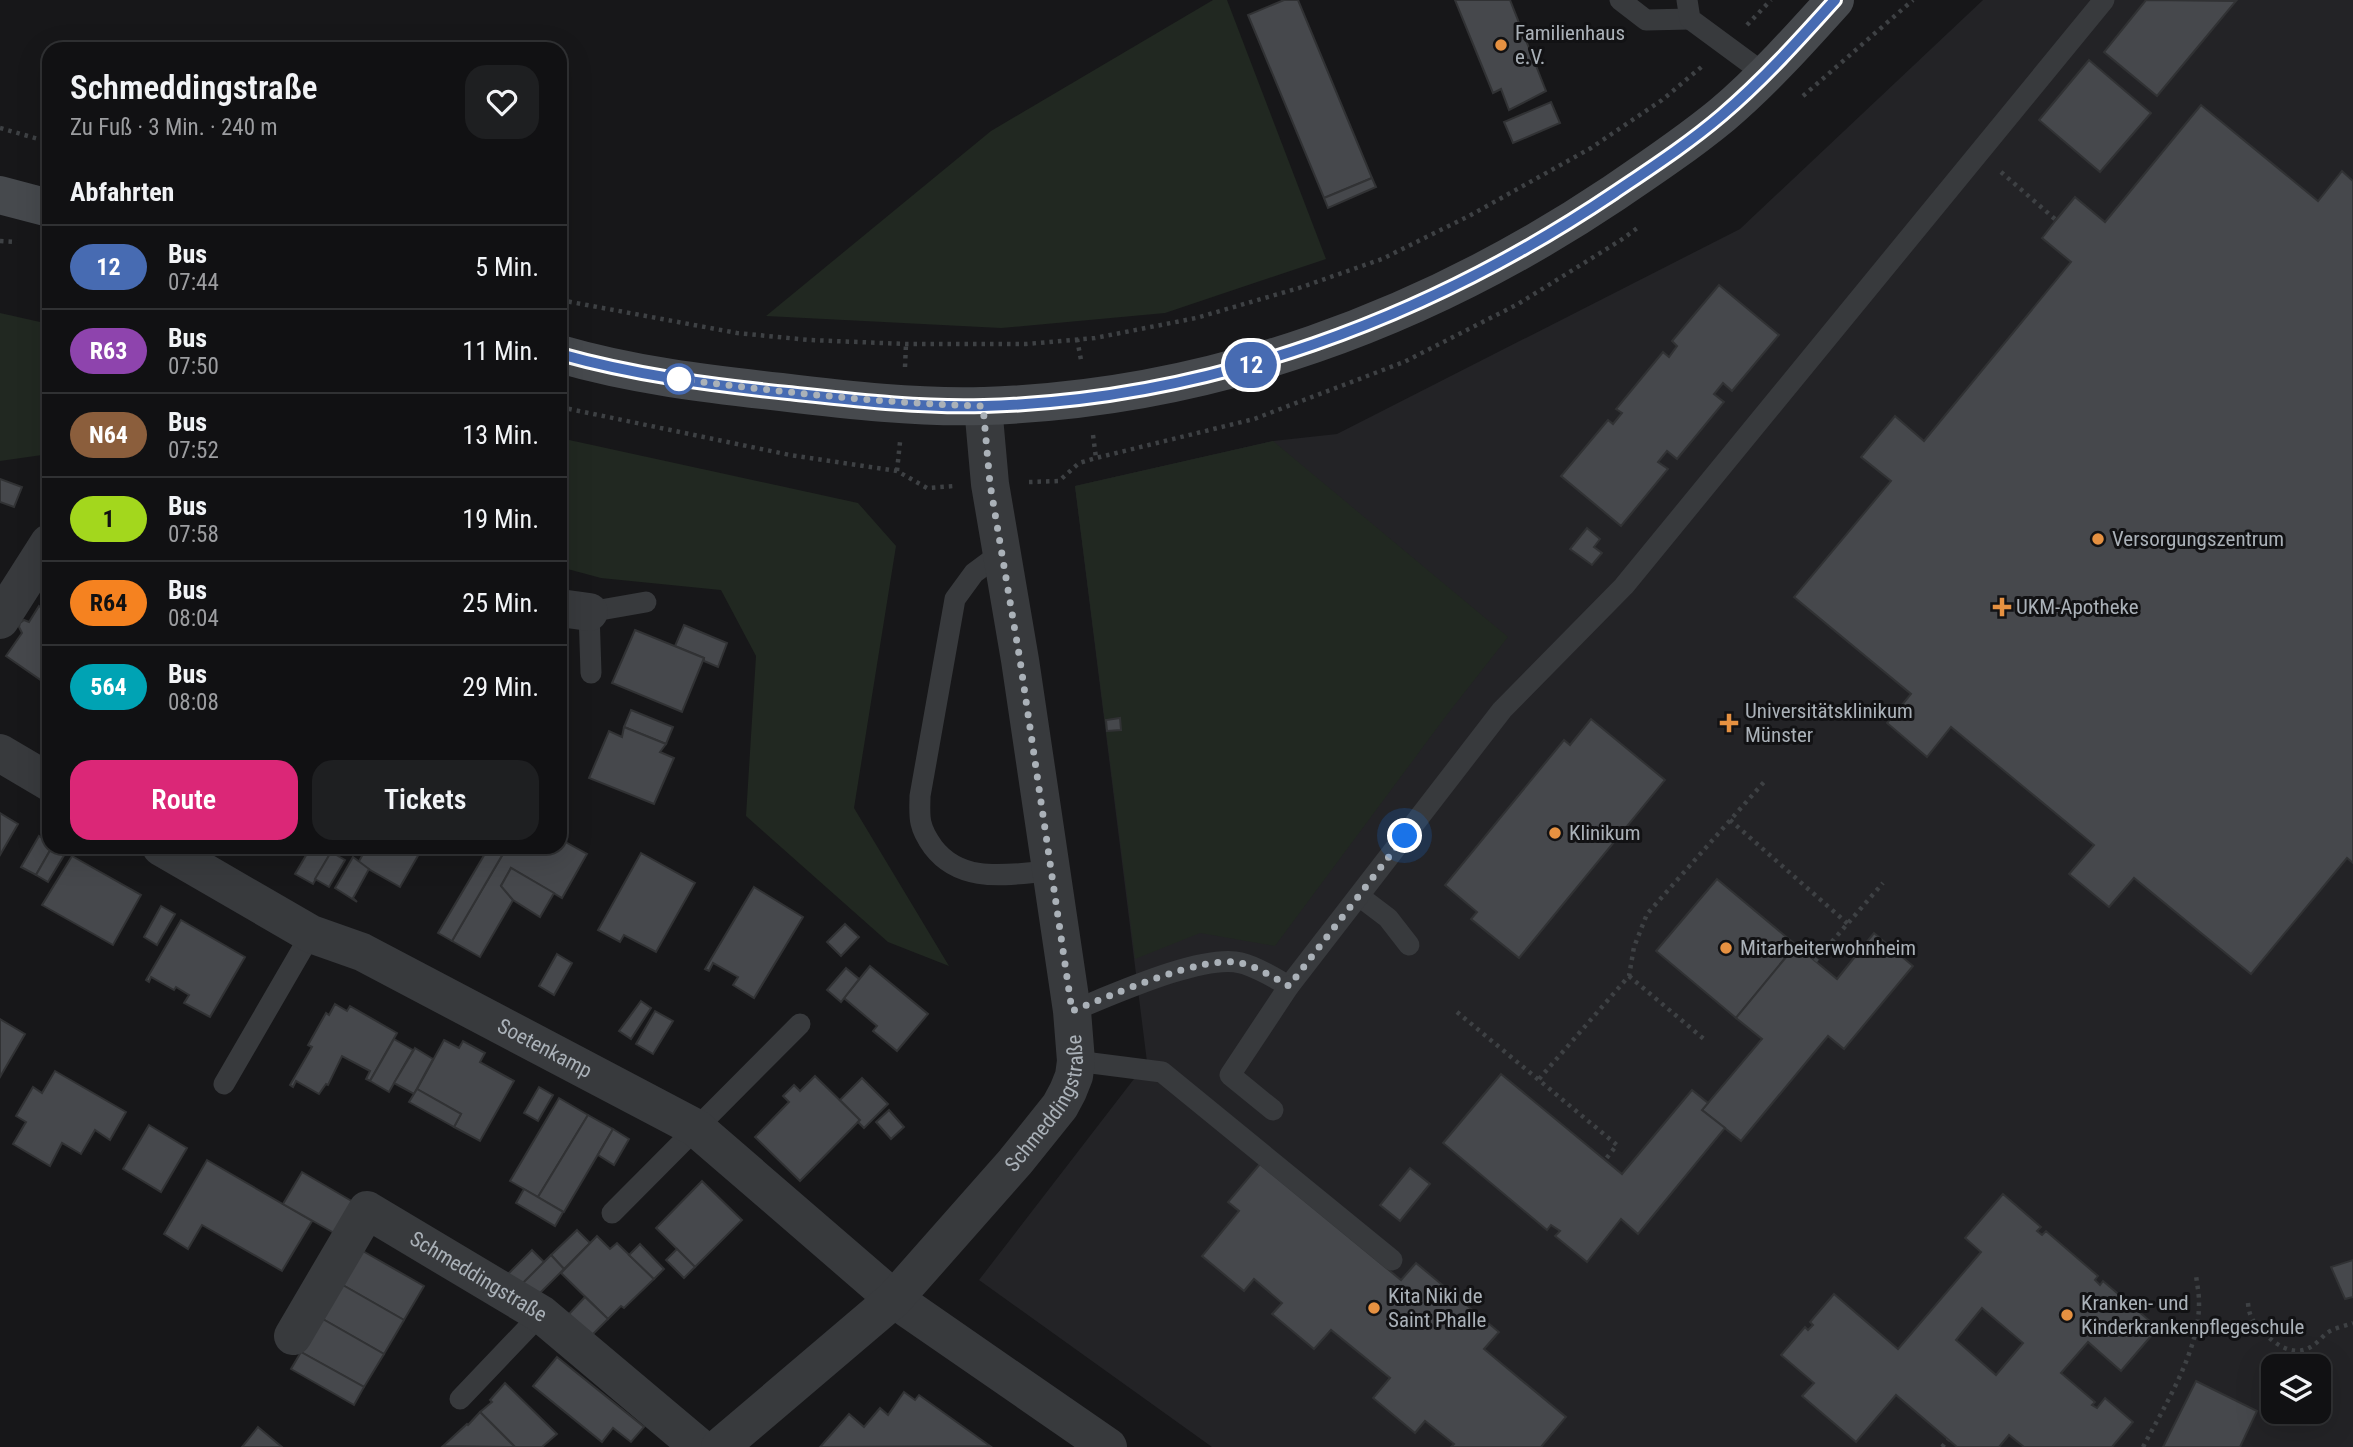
<!DOCTYPE html>
<html lang="de">
<head>
<meta charset="utf-8">
<style>
	:root { --surface:#111113; --page:#1e1f21; --text:#f1f3f6; --muted:#9c9da0; --line:#303133; --accent:#db2777 }
	body { margin:0; font-family:"Roboto Condensed",sans-serif; background:var(--page); color:var(--text); height:100vh; display:flex; flex-direction:column; font-size:26px; white-space:nowrap }
	* { box-sizing:border-box; margin:0 }
	p { font-size:23px; color:var(--muted) }
	.icon { flex:none; width:38px; height:38px; fill:none; stroke:currentColor; stroke-width:2; stroke-linecap:round; stroke-linejoin:round }
	.map { position:relative; flex:1; overflow:hidden }
	.details { position:absolute; left:42px; top:42px; width:525px; height:812px; display:flex; flex-direction:column; background:var(--surface); border-radius:21px; box-shadow:0 7px 28px #0002,0 0 0 2px var(--line) }
	.details>* { flex:none }
	.badge { padding:0 14px; border-radius:23px; font-size:24px; line-height:46px }
	.controls { position:absolute; left:2261px; top:1354px; display:grid; gap:14px }
	.controls a { display:grid; place-items:center; width:70px; height:70px; border-radius:14px; background:var(--surface); box-shadow:0 7px 28px #0002,0 0 0 2px var(--line); font-size:35px }
	.you { position:absolute; width:35px; height:35px; margin:-18px; border:5px solid #fff; border-radius:50%; background:#1a73e8; box-shadow:0 0 0 10px #1a73e833 }
	.map>.badge { position:absolute; translate:-50% -50%; box-shadow:0 0 0 4px #fff }
	h2 { padding:0 28px; font-size:26px; line-height:63px }
	.round { display:grid; place-items:center; flex:none; width:74px; height:74px; border-radius:21px; background:var(--page) }
	.headline { display:flex; align-items:center; justify-content:space-between; height:119px; padding:0 28px }
	h1 { font-size:33px; font-weight:600; line-height:52px }
	.action { display:flex; gap:14px; margin-top:auto; padding:14px 28px }
	.action a { flex:1; height:80px; border-radius:21px; background:var(--accent); color:#fff; font-size:28px; font-weight:600; line-height:80px; text-align:center }
	.action a+a { background:var(--page); color:var(--text) }
	ul { padding:0; list-style:none }
	li { display:flex; align-items:center; gap:21px; height:84px; padding:0 28px; border-top:2px solid var(--line) }
	li div { flex:1 }
	li b { display:block; font-size:26px }
	li em { font-style:normal }
	li .badge { min-width:77px; font-weight:700; text-align:center }
	.map>svg:first-child { display:block }
	.built { fill:#232326; fill-rule:evenodd }
	.green { fill:#212821 }
	.building { fill:#46484c; stroke:#313234; stroke-width:2; fill-rule:evenodd }
	.lines { fill:none; stroke-linecap:round; stroke-linejoin:round }
	.path { stroke:#3e4144; stroke-width:4.5; stroke-dasharray:3.5 5; stroke-linecap:butt }
	.lane { stroke:#383a3d; stroke-width:21 }
	.street { stroke:#383a3d; stroke-width:38 }
	.secondary { stroke:#46494d; stroke-width:38 }
	.line-casing { stroke:#fff; stroke-width:16 }
	.line { stroke:#476bb2; stroke-width:10 }
	.walk { stroke:#aab1b8; stroke-width:7; stroke-dasharray:0 12.6 }
	.poi-dot { fill:#e69141; stroke:#121214; stroke-width:2.5 }
	.stop-dot { fill:#fff; stroke:#476bb2; stroke-width:3.5 }
	.labels { text-anchor:middle; dominant-baseline:central; stroke-width:6; stroke-linejoin:round; paint-order:stroke }
	.poi-label { font-size:21px; fill:#aab1b8; stroke:#121214; text-anchor:start }
	.street-label { font-size:21px; fill:#aab1b8; stroke:#121214 }
</style>
</head>
<body>
<div class="map">
<svg width="2353" height="1447" viewBox="0 0 2353 1447">
	<rect width="100%" height="100%" fill="#171719"/>
	<path class="built" d="M 1983,0 L 2353,0 L 2353,1447 L 1212,1447 L 979,1280 L 1147,1062 L 1075,486 L 1273,441 L 1337,434 L 1740,229 ZM 2273,1367 L 2319,1367 L 2319,1412 L 2273,1412 Z"/>
	<g class="green">
		<polygon points="1213,0 1227,0 1326,259 1165,313 1001,328 766,316 991,131"/>
		<polygon points="0,313 49,324 49,454 0,461"/>
		<polygon points="560,438 858,503 896,546 854,808 949,966 888,942 746,816 756,656 721,590 601,578 560,567"/>
		<polygon points="1273,441 1508,637 1446,716 1275,946 1200,933 1135,959 1075,486"/>
	</g>
	<g class="building">
		<polygon points="1284,0 1298,0 1372,178 1324,198 1248,15"/>
		<polygon points="1455,0 1510,0 1546,91 1509,110 1501,89 1493,93"/>
		<polygon points="2146,0 2236,1 2157,96 2104,52"/>
		<polygon points="2089,60 2151,113 2100,172 2039,120"/>
		<polygon points="1551,102 1560,123 1513,143 1504,122"/>
		<polygon points="2201,105 2318,201 2342,171 2353,181 2353,863 2347,858 2251,974 2134,878 2109,907 2069,874 2094,845 1951,727 1927,757 1887,723 1911,694 1794,597 1891,481 1861,457 1895,416 1924,441 2071,262 2042,238 2056,220 2075,197 2105,222"/>
		<polygon points="1372,178 1376,187 1328,208 1324,198"/>
		<polygon points="1719,285 1779,335 1732,391 1723,383 1714,394 1724,402 1677,459 1667,451 1658,462 1668,469 1621,526 1561,476 1608,420 1613,424 1622,413 1616,409 1663,352 1669,357 1677,346 1672,341"/>
		<polygon points="0,479 22,487 14,507 0,502"/>
		<polygon points="1587,528 1600,539 1594,547 1602,553 1592,565 1570,549"/>
		<polygon points="39,606 49,613 49,677 45,683 6,656 22,633 19,627 20,623 24,620 29,622"/>
		<polygon points="684,625 727,643 718,667 704,661 704,658 675,646"/>
		<polygon points="635,630 704,658 682,712 612,683"/>
		<polygon points="631,710 673,727 666,744 624,727"/>
		<polygon points="1120,718 1121,730 1107,731 1106,720"/>
		<polygon points="1591,719 1665,780 1519,958 1471,919 1477,912 1445,885 1564,740 1570,745"/>
		<polygon points="624,727 666,744 660,752 674,758 654,804 589,778 609,731 622,737"/>
		<polygon points="0,813 18,824 0,855"/>
		<polygon points="39,836 49,842 49,847 52,847 36,875 21,867"/>
		<polygon points="560,839 587,854 562,898 511,868 501,886 513,900 480,957 452,941 507,847 560,847"/>
		<polygon points="52,847 57,847 66,852 48,882 36,875"/>
		<polygon points="311,847 318,847 330,854 313,884 295,874"/>
		<polygon points="367,847 423,847 400,887 358,863"/>
		<polygon points="489,847 496,847 504,852 452,941 438,933"/>
		<polygon points="331,852 345,860 329,887 315,879"/>
		<polygon points="641,853 695,883 656,952 624,935 620,942 598,930"/>
		<polygon points="72,856 141,895 113,945 42,905"/>
		<polygon points="353,857 369,869 353,898 357,902 335,888"/>
		<polygon points="511,868 554,893 540,917 513,900 501,886"/>
		<polygon points="1717,879 1796,945 1736,1018 1656,951"/>
		<polygon points="754,887 803,917 754,998 733,985 738,977 713,963 709,971 705,969"/>
		<polygon points="161,906 175,914 157,945 144,937"/>
		<polygon points="181,920 245,957 210,1017 184,1003 189,995 176,987 174,990 151,977 149,982 146,980"/>
		<polygon points="845,924 859,937 841,956 827,942"/>
		<polygon points="1874,933 1913,966 1844,1049 1828,1036 1741,1141 1702,1110 1762,1039 1736,1018 1796,945 1837,979"/>
		<polygon points="557,954 572,963 554,995 539,986"/>
		<polygon points="870,966 928,1014 897,1051 873,1031 877,1026 844,998"/>
		<polygon points="846,968 859,979 841,1002 827,990"/>
		<polygon points="641,1001 651,1008 631,1039 619,1031"/>
		<polygon points="335,1004 347,1011 350,1006 397,1033 370,1081 366,1079 370,1071 342,1056 328,1085 326,1084 319,1094 296,1081 293,1087 290,1085 312,1047 308,1045 326,1013 329,1015"/>
		<polygon points="655,1011 673,1021 653,1054 636,1044"/>
		<polygon points="0,1019 25,1034 0,1077"/>
		<polygon points="394,1039 413,1050 389,1092 370,1081"/>
		<polygon points="444,1040 459,1048 463,1041 485,1053 480,1062 514,1081 480,1141 454,1127 461,1114 417,1089"/>
		<polygon points="415,1048 433,1059 414,1094 394,1083"/>
		<polygon points="55,1071 126,1112 110,1140 95,1130 81,1154 62,1143 50,1166 13,1144 26,1122 16,1116 33,1087 42,1093"/>
		<polygon points="1501,1074 1622,1174 1692,1090 1708,1103 1702,1110 1725,1128 1638,1234 1621,1219 1587,1262 1555,1236 1560,1231 1551,1225 1547,1230 1443,1143"/>
		<polygon points="815,1076 860,1120 800,1181 755,1137 789,1102 783,1096 794,1085 800,1091"/>
		<polygon points="862,1078 888,1104 864,1128 858,1122 860,1120 840,1100"/>
		<polygon points="539,1087 553,1095 538,1121 524,1113"/>
		<polygon points="417,1089 461,1114 454,1127 409,1102"/>
		<polygon points="559,1098 588,1115 538,1197 510,1181"/>
		<polygon points="889,1110 904,1127 891,1139 876,1122"/>
		<polygon points="588,1115 613,1129 564,1212 538,1197"/>
		<polygon points="149,1125 187,1148 161,1192 123,1169"/>
		<polygon points="613,1129 629,1139 614,1165 598,1155"/>
		<polygon points="207,1160 312,1221 282,1271 202,1225 188,1249 164,1234"/>
		<polygon points="1260,1164 1401,1280 1416,1263 1499,1332 1484,1349 1566,1417 1541,1447 1451,1447 1454,1444 1425,1421 1415,1433 1373,1398 1390,1378 1331,1330 1314,1349 1272,1314 1282,1303 1254,1279 1244,1291 1202,1256 1239,1211 1228,1202"/>
		<polygon points="1410,1168 1430,1184 1400,1221 1380,1205"/>
		<polygon points="302,1172 355,1203 336,1234 283,1204"/>
		<polygon points="702,1181 742,1220 695,1267 656,1228"/>
		<polygon points="524,1189 563,1212 555,1226 516,1203"/>
		<path d="M 2003,1194 L 2041,1227 L 2037,1231 L 2042,1235 L 2046,1231 L 2098,1276 L 2095,1280 L 2100,1285 L 2103,1281 L 2158,1328 L 2121,1371 L 2088,1342 L 2061,1373 L 2095,1402 L 2092,1405 L 2097,1408 L 2105,1398 L 2133,1422 L 2112,1447 L 2024,1447 L 2009,1435 L 1999,1447 L 1957,1447 L 1896,1395 L 1856,1442 L 1802,1396 L 1814,1383 L 1781,1355 L 1805,1327 L 1808,1330 L 1813,1325 L 1810,1322 L 1834,1294 L 1898,1349 L 1981,1252 L 1965,1238 ZM 1982,1308 L 2023,1343 L 1996,1375 L 1956,1340 Z"/>
		<polygon points="577,1230 590,1243 564,1269 551,1255"/>
		<polygon points="597,1236 610,1249 617,1243 654,1279 624,1308 621,1306 608,1319 561,1273"/>
		<polygon points="640,1244 664,1269 654,1279 629,1255"/>
		<polygon points="677,1249 695,1267 684,1278 666,1260"/>
		<polygon points="361,1250 424,1286 404,1320 341,1284"/>
		<polygon points="532,1250 544,1262 518,1288 503,1279"/>
		<polygon points="551,1255 564,1269 534,1299 518,1288"/>
		<polygon points="2353,1260 2353,1297 2345,1299 2331,1267"/>
		<polygon points="341,1284 404,1320 384,1354 321,1318"/>
		<polygon points="585,1297 608,1319 591,1336 569,1314"/>
		<polygon points="321,1318 384,1354 364,1387 301,1352"/>
		<polygon points="301,1352 364,1387 354,1405 291,1369"/>
		<polygon points="557,1357 644,1427 631,1442 613,1428 602,1442 533,1386"/>
		<polygon points="2196,1381 2257,1411 2240,1447 2163,1447"/>
		<polygon points="505,1383 557,1434 542,1447 515,1447 480,1412 492,1402 490,1400"/>
		<polygon points="904,1392 915,1400 919,1395 990,1446 820,1447 849,1414 864,1427 880,1408 888,1415"/>
		<polygon points="480,1412 515,1447 443,1446 467,1424 468,1425"/>
		<polygon points="258,1427 282,1447 242,1447"/>
	</g>
	<g class="lines">
		<g class="path">
			<polyline points="1747,25 1771,0"/>
			<polyline points="1803,96 1913,0"/>
			<polyline points="0,128 49,142"/>
			<polyline points="2001,172 2056,220"/>
			<polyline points="0,241 17,242"/>
			<polyline points="560,300 737,333 809,340 906,344 1026,344 1095,338 1196,318 1299,288 1382,259 1469,216 1591,148 1662,100 1705,64"/>
			<polyline points="1077,339 1081,360"/>
			<polyline points="905,367 906,344"/>
			<polyline points="560,407 790,455 897,471 927,488 954,486"/>
			<polyline points="1093,435 1096,458"/>
			<polyline points="897,471 900,442"/>
			<polyline points="1029,482 1059,481 1079,463 1096,458 1254,419 1404,362 1518,304 1621,240 1640,226"/>
			<polyline points="1730,820 1848,924"/>
			<polyline points="1815,961 1883,883"/>
			<polyline points="1629,976 1705,1040"/>
			<polyline points="1457,1012 1617,1145 1605,1160"/>
			<polyline points="1539,1079 1629,976 1634,947 1647,914 1764,782"/>
			<path d="M 2248,1303 C 2249,1318 2255,1325 2266,1335 C 2280,1348 2298,1358 2315,1344 C 2319,1341 2323,1336 2327,1333 C 2334,1328 2345,1326 2353,1323"/>
			<polyline points="1942,1447 1948,1440"/>
			<path d="M 2143,1447 C 2165,1405 2200,1350 2199,1302 C 2199,1293 2197,1284 2196,1275"/>
		</g>
		<g class="lane">
			<polyline points="1620,0 1646,20 1690,19"/>
			<polyline points="1687,0 1690,19 1766,75"/>
			<path d="M 1001,553 L 974,573 L 955,599 L 920,796 C 920,804 919,815 921,823 C 923,832 928,840 933,847 C 962,885 1009,874 1050,871"/>
			<polyline points="591,673 589,612 646,602"/>
			<polyline points="1359,896 1388,918 1409,945"/>
			<path d="M 1072,1011 C 1110,996 1203,953 1241,963 C 1258,967 1274,978 1289,986 L 1502,710 L 1624,586 L 2104,0"/>
			<polyline points="1076,1061 1162,1072 1392,1260"/>
			<polyline points="224,1084 311,934"/>
			<polyline points="1273,1110 1230,1075 1289,986"/>
			<polyline points="612,1213 800,1024"/>
			<polyline points="460,1399 541,1314"/>
		</g>
		<g class="street">
			<polyline points="560,608 589,612"/>
			<polyline points="0,620 49,543"/>
			<polyline points="0,753 49,782"/>
			<path id="s1" d="M 161,847 L 311,934 L 362,952 L 696,1128 L 894,1299 L 1108,1447"/>
			<path id="s2" d="M 293,1336 L 367,1210 L 541,1314 L 699,1447"/>
			<path id="s3" d="M 720,1447 L 894,1299 L 1015,1162 L 1060,1106 L 1068,1091 L 1074,1076 L 1076,1061 L 1072,1011 L 1020,660 L 990,484 L 983,406"/>
		</g>
		<g class="secondary">
			<polyline points="0,195 49,208"/>
			<path d="M 560,354 C 632,375 707,384 781,392 C 848,400 916,408 984,406 C 1211,399 1426,319 1614,193 C 1651,168 1688,143 1722,115 C 1763,80 1799,40 1835,0"/>
		</g>
	</g>
	<g class="lines">
		<g class="line-casing">
			<path id="line" d="M 560,354 C 634,375 711,385 788,393 C 853,400 919,408 984,406 C 1210,400 1428,318 1614,193 C 1651,168 1688,144 1722,115 C 1763,80 1799,40 1835,0"/>
		</g>
		<use href="#line" class="line"/>
		<path class="walk" d="M 679,379 C 780,392 881,403 983,406 L 990,484 L 1020,660 L 1072,1011 C 1110,996 1203,954 1241,963 C 1258,967 1274,978 1289,986 L 1405,836"/>
	</g>
	<g class="poi-dot">
		<circle cx="1501" cy="45" r="7"/>
		<circle cx="2098" cy="539" r="7"/>
		<path d="M1998.5 596.5h7v7h7v7h-7v7h-7v-7h-7v-7h7z"/>
		<path d="M1725.5 712.5h7v7h7v7h-7v7h-7v-7h-7v-7h7z"/>
		<circle cx="1555" cy="833" r="7"/>
		<circle cx="1726" cy="948" r="7"/>
		<circle cx="1374" cy="1308" r="7"/>
		<circle cx="2067" cy="1315" r="7"/>
	</g>
	<circle class="stop-dot" cx="679" cy="379" r="14"/>
	<g class="labels">
		<g class="poi-label">
			<text x="1515" y="33">Familienhaus<tspan x="1515" dy="24">e.V.</tspan></text>
			<text x="2112" y="539">Versorgungszentrum</text>
			<text x="2016" y="607">UKM-Apotheke</text>
			<text x="1745" y="711">Universitätsklinikum<tspan x="1745" dy="24">Münster</tspan></text>
			<text x="1569" y="833">Klinikum</text>
			<text x="1740" y="948">Mitarbeiterwohnheim</text>
			<text x="1388" y="1296">Kita Niki de<tspan x="1388" dy="24">Saint Phalle</tspan></text>
			<text x="2081" y="1303">Kranken- und<tspan x="2081" dy="24">Kinderkrankenpflegeschule</tspan></text>
		</g>
		<g class="street-label">
			<text stroke="none"><textPath href="#s1" startOffset="434">Soetenkamp</textPath></text>
			<text stroke="none"><textPath href="#s3" startOffset="480">Schmeddingstraße</textPath></text>
			<text stroke="none"><textPath href="#s2" startOffset="276">Schmeddingstraße</textPath></text>
		</g>
	</g>
</svg>
<div class="controls">
<a><svg class="icon" aria-label="layers" viewBox="0 0 24 24"><path d="M12 4l9 5-9 5-9-5zM3 14l9 5 9-5"/></svg></a>
</div>
<div class="you" style="left:1405px;top:836px"></div>
<b class="badge" style="left:1251px;top:365px;background:#476bb2;color:#fff">12</b>
<section class="details">
<div class="headline"><div><h1>Schmeddingstraße</h1><p>Zu Fuß · 3 Min. · 240 m</p></div><a class="round"><svg class="icon" aria-label="heart" viewBox="0 0 24 24"><path d="M12 20l-8-8c-3-5 5-10 8-4 3-6 11-1 8 4z"/></svg></a></div>
<h2>Abfahrten</h2>
<ul>
<li><span class="badge" style="background:#476bb2;color:#fff">12</span><div><b>Bus</b><p>07:44</p></div><em>5 Min.</em></li>
<li><span class="badge" style="background:#8e44ad;color:#fff">R63</span><div><b>Bus</b><p>07:50</p></div><em>11 Min.</em></li>
<li><span class="badge" style="background:#8b5e3c;color:#fff">N64</span><div><b>Bus</b><p>07:52</p></div><em>13 Min.</em></li>
<li><span class="badge" style="background:#a3d71d;color:#111">1</span><div><b>Bus</b><p>07:58</p></div><em>19 Min.</em></li>
<li><span class="badge" style="background:#f58220;color:#111">R64</span><div><b>Bus</b><p>08:04</p></div><em>25 Min.</em></li>
<li><span class="badge" style="background:#00a3b4;color:#fff">564</span><div><b>Bus</b><p>08:08</p></div><em>29 Min.</em></li>
</ul>
<div class="action"><a>Route</a><a>Tickets</a></div>
</section>
</div>
</body>
</html>
